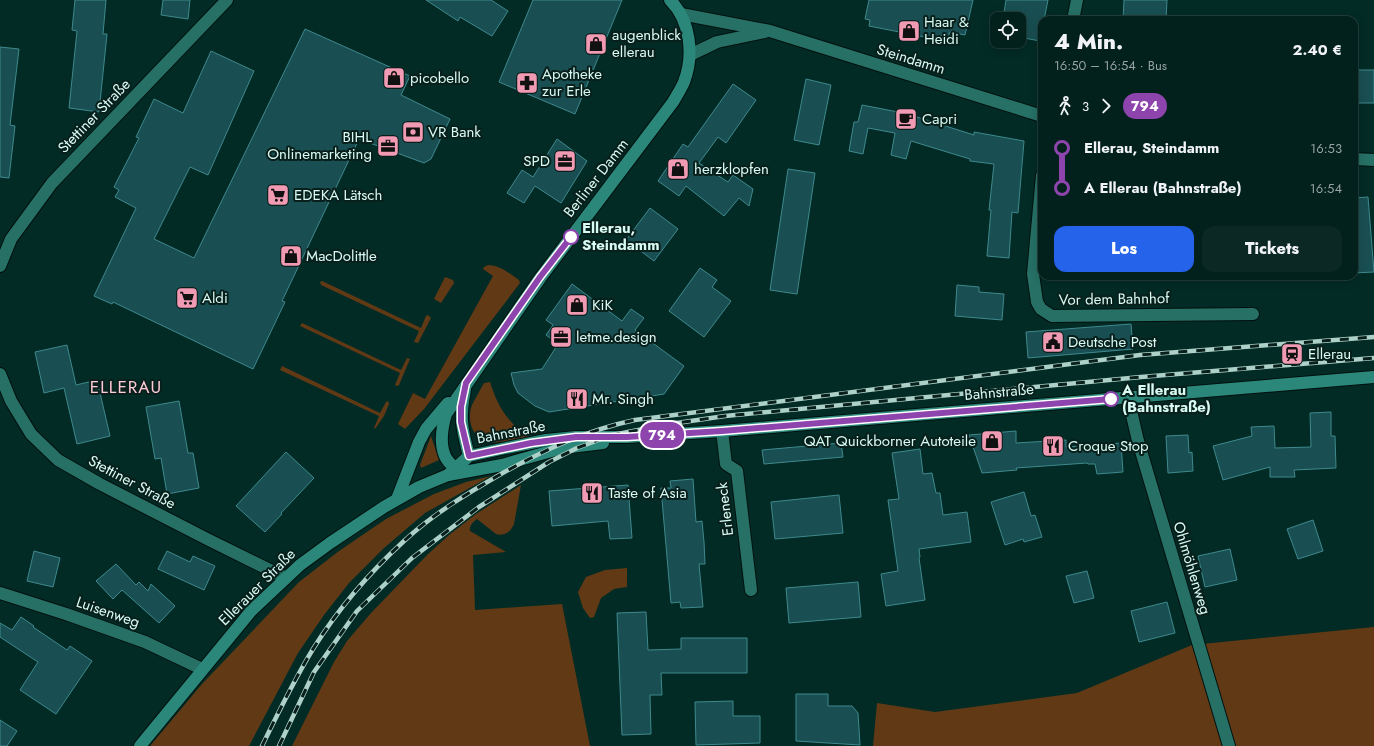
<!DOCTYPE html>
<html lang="de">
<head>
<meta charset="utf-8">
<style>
	:root { --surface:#02201c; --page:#0c2825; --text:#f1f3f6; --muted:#96a3a3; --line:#233e3b; --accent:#2563eb }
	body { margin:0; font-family:Jost,sans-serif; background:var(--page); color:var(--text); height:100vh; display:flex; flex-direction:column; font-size:15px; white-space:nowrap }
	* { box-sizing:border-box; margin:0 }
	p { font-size:13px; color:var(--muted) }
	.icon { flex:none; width:22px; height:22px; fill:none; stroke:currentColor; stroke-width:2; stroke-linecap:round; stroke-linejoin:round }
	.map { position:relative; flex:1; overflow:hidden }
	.drawer { position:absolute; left:1038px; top:16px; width:320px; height:264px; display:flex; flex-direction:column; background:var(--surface); border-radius:12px; box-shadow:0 2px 10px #0003,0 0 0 1px var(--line) }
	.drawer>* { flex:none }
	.badge { padding:0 8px; border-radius:13px; font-size:14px; line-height:26px }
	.controls { position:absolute; left:990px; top:12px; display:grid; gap:8px }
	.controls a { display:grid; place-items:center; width:36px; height:36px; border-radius:8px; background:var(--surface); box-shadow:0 2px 10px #0003,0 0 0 1px var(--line); font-size:20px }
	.map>.badge { position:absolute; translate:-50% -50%; box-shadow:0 0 0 2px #fff }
	.legs { display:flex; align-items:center; gap:6px; height:44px; padding:0 16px; font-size:13px }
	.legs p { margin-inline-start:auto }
	.summary { display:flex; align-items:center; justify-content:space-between; height:68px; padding:0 16px }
	h1 { font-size:22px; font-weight:800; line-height:30px }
	.action { display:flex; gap:8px; margin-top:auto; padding:8px 16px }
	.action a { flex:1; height:46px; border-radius:12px; background:var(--accent); color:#fff; font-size:16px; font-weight:800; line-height:46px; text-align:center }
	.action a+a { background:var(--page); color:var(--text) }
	ul { padding:0 16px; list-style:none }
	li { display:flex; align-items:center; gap:14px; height:40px; font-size:15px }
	li i { display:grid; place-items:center; width:6px; height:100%; margin:0 5px; background:currentColor }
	li i::after { content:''; width:10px; height:10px; margin:-5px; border:3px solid; border-radius:50%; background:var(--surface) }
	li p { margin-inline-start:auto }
	li:first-child i { background:linear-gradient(#0000 50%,currentColor 0) }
	li:last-child i { background:linear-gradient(currentColor 50%,#0000 0) }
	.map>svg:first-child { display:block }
	.green { fill:#613a15 }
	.building { fill:#194f52; stroke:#3e898e }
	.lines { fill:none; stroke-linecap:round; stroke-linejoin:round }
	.street-casing { stroke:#00110e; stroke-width:14 }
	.secondary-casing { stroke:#00110e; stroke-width:14 }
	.street { stroke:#267065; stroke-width:12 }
	.secondary { stroke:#2a877a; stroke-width:12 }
	.rail-casing { stroke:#add1c9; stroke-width:4.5 }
	.rail { stroke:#081f1b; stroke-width:3; stroke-dasharray:9; stroke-linecap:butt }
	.line-1-casing { stroke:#fff; stroke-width:9 }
	.line-1 { stroke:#8e44ad; stroke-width:6 }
	.stop-1-dot { fill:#fff; stroke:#8e44ad; stroke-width:2 }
	.labels { text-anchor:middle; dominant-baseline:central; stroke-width:4; stroke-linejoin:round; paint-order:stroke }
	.poi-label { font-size:15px; fill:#d8fbf3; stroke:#081f1b; text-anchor:start }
	.street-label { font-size:15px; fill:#d8fbf3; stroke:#081f1b }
	.stop-label { font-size:15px; font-weight:bold; fill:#d8fbf3; stroke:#081f1b; text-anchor:start }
	.quarter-label { font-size:17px; letter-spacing:1px; fill:#fecbd8; stroke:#081f1b }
</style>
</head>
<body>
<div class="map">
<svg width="1374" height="746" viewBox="0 0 1374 746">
	<rect width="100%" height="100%" fill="#032b25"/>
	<g class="green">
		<path d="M 488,265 C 499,265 511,274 519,280 L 520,283 L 424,409 L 405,429 L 398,424 L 413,393 L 425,399 L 493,276 L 483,269 L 484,267 Z"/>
		<polygon points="445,277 453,280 454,283 441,303 434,299"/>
		<polygon points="322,281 421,328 426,316 428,315 431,318 418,343 414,342 419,331 321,285 320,282"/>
		<polygon points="302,323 401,370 407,358 410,359 399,385 397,386 395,385 400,373 300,326"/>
		<polygon points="282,366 380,413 386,402 388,401 389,404 384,416 375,429 374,428 379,416 280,370"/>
		<path d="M 490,382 C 498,407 507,422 530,438 C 518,440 498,445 486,441 C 471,437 467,418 472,405 C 476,397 480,390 484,383 Z"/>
		<polygon points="431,436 439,460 421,468 420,465"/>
		<polygon points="491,476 425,513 384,548 349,583 324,615 298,653 249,746 150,746 202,684 299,582 339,551 386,519 434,494 466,482"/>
		<path d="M 521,485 L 514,524 C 511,531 505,537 496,534 L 477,519 C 473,522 469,526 470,531 L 506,552 L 473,555 L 475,610 L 562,604 L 590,746 L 292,746 L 334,662 L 347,641 L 371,613 L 428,554 L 449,535 L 476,514 Z"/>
		<polygon points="627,568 627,587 614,589 601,598 594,617 590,618 583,608 578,592 586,577 605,570"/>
		<polygon points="1374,627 1374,746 873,746 877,703 935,712 1077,693 1192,645"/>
	</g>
	<g class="building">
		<polygon points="75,0 106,0 103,34 107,34 99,112 69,108 77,31 72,30"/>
		<polygon points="163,0 190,0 188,19 161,15"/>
		<polygon points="426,0 491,0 508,11 492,36 460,17 458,21"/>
		<polygon points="533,0 622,0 575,114 499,82"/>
		<polygon points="869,0 973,0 965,35 950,32 948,37 941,35 940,40 869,26 870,20 865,19"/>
		<polygon points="1006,0 1048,0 1044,20 1042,20 1040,41 1019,37 1019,19 1003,19"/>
		<polygon points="1124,0 1167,0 1166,20 1123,20"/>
		<polygon points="305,29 410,76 401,95 450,119 431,159 424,163 359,139 282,301 285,302 253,369 113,302 112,304 94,296 136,208 115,197 119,190 114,187 139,138 136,137 154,99 183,113 211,51 254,71 208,175 190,167 154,239 194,258"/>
		<polygon points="0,47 19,49 10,125 15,126 9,178 0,177"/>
		<rect x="1354" y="70" width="20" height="33"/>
		<polygon points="806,79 831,85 819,145 794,140"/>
		<polygon points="733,84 756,100 726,143 718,137 699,163 728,182 733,175 753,189 749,206 739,198 724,216 686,186 679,196 658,181 683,144 688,147"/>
		<polygon points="862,105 898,112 898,111 974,135 974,132 1024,141 1018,213 1012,212 1009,258 987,256 991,210 989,210 994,164 970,161 970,159 911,141 906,159 891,155 895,133 868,128 863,154 849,151 854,122 858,122"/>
		<polygon points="557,139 587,161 561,203 535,186 524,203 507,193 522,170 533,177"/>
		<polygon points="788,169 815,173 797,294 770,290"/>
		<polygon points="1368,197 1374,272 1354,273 1354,198"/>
		<polygon points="650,208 678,229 654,261 626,240"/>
		<polygon points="700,268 717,280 712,287 731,301 704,337 669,311"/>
		<polygon points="572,284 622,321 631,309 644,318 635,330 684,366 664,394 549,412 535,406 518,393 514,385 511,373 542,369 558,344 546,335 553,325 546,320"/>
		<polygon points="957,285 979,287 979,292 1004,294 1002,320 955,316"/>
		<polygon points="1131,324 1133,349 1028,358 1026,332"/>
		<polygon points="67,345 76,385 97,380 110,436 77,444 64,388 44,393 35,352"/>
		<polygon points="179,401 188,453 193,453 199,488 167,494 161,458 155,459 146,407"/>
		<polygon points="1331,412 1331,436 1335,436 1336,468 1294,470 1295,477 1270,477 1270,467 1223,480 1213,446 1252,436 1251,427 1274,426 1275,448 1311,447 1310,413"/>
		<polygon points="1016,431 1016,443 1066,440 1066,447 1121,443 1123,472 1097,474 1095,464 1088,464 1087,463 1016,468 1017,470 982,473 969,435"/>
		<polygon points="1188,435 1189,453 1192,452 1193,471 1168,473 1166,436"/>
		<polygon points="841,443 843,457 764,464 762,450"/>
		<polygon points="920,449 923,474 932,473 936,493 940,493 943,515 967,512 971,542 919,549 920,557 919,558 925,600 886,606 881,574 898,571 888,500 899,499 892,453"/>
		<polygon points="286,452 314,478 281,513 282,514 265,532 236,506"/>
		<polygon points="693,479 696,522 702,521 704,542 705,564 699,564 703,607 681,608 680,602 671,603 661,488 671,488 670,481"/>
		<polygon points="628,485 632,538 610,539 608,521 552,526 549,491"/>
		<polygon points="1024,492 1031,516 1035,515 1042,537 1024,542 1023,539 1005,545 991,502"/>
		<polygon points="839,495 843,533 775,539 771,502"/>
		<polygon points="1313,520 1323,551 1298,559 1287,529"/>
		<polygon points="1230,549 1237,580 1205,587 1198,556"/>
		<polygon points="34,551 60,558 53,587 27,581"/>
		<polygon points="167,551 190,562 193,556 215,566 204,590 158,569"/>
		<polygon points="116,564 136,585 139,582 148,591 151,584 175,606 159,623 122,590 113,599 96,581"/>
		<polygon points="1087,571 1094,598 1074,603 1066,576"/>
		<polygon points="858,582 861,617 789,623 786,588"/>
		<polygon points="1167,602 1175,633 1139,642 1131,611"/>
		<polygon points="646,612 648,650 681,649 681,638 747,638 747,673 661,673 662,695 650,695 651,734 622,735 617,613"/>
		<polygon points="21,617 34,626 33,627 67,650 70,646 92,661 56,714 20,690 38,662 0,637 0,623 12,630"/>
		<polygon points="796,694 828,694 828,706 852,706 858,713 860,745 796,741"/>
		<polygon points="733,701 733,716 760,716 760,743 696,745 695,702"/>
		<polygon points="0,720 17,731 7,746 0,746"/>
	</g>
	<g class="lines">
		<g class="street-casing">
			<g id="street">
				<polyline points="681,14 770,31 1042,116"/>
				<polyline points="1073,20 1077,0"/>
				<polyline points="690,55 717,42 765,32"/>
				<polyline points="1354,159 1374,160"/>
				<polyline points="1042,175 1033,274 1037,302 1041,309 1052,316 1253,314"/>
				<polyline points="0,266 11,239 52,183 227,0"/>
				<polyline points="0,374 11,401 31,434 58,460 100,484 207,539 286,578"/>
				<polyline points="1128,398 1138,441 1229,746"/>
				<polyline points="722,431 726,464 737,471 751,590"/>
				<polyline points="0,593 66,614 145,642 202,669"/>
			</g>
		</g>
		<g class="secondary-casing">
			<g id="secondary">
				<path d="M 465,390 C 459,418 462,429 469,456"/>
				<path d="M 462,470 C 437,463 440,434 446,414 L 541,277 L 673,102 C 677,95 681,89 684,82 C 694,56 691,21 670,0"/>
				<polyline points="448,475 469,456 501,449 546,440 576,437 627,437 722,431 1374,377"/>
				<polyline points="397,499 419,442 426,429 448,403"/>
				<polyline points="140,746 251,611 300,565 330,543 384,507 419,487 448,475 502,465 562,448 603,443"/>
			</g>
		</g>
		<use href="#street" class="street"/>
		<use href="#secondary" class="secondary"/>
		<g class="rail-casing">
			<g id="rail">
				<path d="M 262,746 C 278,713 294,680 313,649 C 338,609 369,573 404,541 C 433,514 468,493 501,474 C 544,450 587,430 635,420 L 1140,355 L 1374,337"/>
				<polyline points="279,746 314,672 357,611 412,558 479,507 549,462 577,448 612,435 670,424 725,416 1141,377 1374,358"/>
			</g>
		</g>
		<use href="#rail" class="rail"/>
	</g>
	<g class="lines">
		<g class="line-1-casing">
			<polyline id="line-1" points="571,237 540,277 466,383 461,407 461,422 469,456 531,443 576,437 627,437 722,431 1111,399"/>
		</g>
		<use href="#line-1" class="line-1"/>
	</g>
	<defs>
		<g id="shop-square" transform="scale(1.15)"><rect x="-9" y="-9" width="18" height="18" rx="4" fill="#f19ab3" stroke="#081f1b"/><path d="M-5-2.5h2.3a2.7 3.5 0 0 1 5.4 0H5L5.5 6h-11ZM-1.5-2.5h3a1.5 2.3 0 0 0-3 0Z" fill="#111"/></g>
		<g id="pharmacy-square" transform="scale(1.15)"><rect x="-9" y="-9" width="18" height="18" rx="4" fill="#f19ab3" stroke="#081f1b"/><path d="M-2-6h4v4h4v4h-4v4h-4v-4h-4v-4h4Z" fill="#111"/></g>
		<g id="cafe-square" transform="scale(1.15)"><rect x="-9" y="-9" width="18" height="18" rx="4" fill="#f19ab3" stroke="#081f1b"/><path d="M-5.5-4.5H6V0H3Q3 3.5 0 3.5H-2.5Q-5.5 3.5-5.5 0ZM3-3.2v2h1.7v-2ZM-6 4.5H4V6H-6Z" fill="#111"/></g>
		<g id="bank-square" transform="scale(1.15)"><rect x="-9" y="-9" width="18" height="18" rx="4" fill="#f19ab3" stroke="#081f1b"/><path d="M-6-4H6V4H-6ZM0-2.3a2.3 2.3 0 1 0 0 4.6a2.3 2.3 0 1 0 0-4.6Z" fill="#111"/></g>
		<g id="office-square" transform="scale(1.15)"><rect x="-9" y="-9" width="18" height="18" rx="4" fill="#f19ab3" stroke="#081f1b"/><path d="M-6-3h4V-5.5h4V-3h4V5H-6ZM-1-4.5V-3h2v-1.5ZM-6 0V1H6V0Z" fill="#111"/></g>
		<g id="supermarket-square" transform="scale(1.15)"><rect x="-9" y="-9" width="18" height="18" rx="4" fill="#f19ab3" stroke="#081f1b"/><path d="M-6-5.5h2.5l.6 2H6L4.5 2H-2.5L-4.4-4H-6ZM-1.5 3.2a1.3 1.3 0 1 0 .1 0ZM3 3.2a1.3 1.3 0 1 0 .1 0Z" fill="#111"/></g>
		<g id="civic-square" transform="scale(1.15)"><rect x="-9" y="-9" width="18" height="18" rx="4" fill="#f19ab3" stroke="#081f1b"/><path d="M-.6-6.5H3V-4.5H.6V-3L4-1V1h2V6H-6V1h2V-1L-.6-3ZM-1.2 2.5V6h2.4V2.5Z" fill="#111"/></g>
		<g id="station-square" transform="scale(1.15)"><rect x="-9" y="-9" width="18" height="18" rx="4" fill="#f19ab3" stroke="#081f1b"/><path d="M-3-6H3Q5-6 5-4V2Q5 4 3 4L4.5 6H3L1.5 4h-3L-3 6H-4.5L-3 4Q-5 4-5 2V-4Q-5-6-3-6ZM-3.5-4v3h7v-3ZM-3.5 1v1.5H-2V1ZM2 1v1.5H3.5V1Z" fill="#111"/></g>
		<g id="restaurant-square" transform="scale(1.15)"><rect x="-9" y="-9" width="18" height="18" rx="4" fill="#f19ab3" stroke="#081f1b"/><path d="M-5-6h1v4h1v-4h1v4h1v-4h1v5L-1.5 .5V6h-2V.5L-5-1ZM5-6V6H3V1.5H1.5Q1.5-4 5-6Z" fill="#111"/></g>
	</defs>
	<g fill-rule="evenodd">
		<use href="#shop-square" x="909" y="31"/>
		<use href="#shop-square" x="596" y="44"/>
		<use href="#shop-square" x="394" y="78"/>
		<use href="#pharmacy-square" x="527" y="83"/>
		<use href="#cafe-square" x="906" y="119"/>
		<use href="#bank-square" x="413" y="132"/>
		<use href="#office-square" x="388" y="146"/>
		<use href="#office-square" x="565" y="161"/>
		<use href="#shop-square" x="678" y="169"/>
		<use href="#supermarket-square" x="278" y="195"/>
		<use href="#shop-square" x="291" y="256"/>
		<use href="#supermarket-square" x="187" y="298"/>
		<use href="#shop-square" x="577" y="305"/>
		<use href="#office-square" x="561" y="337"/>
		<use href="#civic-square" x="1053" y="342"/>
		<use href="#station-square" x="1292" y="354"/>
		<use href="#restaurant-square" x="577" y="399"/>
		<use href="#shop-square" x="992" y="441"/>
		<use href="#restaurant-square" x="1053" y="446"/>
		<use href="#restaurant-square" x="592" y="493"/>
	</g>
	<g class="stop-1-dot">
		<circle cx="571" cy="237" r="7"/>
		<circle cx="1111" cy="399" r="7"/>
	</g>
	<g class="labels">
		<g class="poi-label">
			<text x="924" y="22">Haar &amp;<tspan x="924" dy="17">Heidi</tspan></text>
			<text x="612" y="35">augenblick<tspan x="612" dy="17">ellerau</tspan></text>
			<text x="542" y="74">Apotheke<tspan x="542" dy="17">zur Erle</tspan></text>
			<text x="410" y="78">picobello</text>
			<text x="922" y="119">Capri</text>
			<text x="428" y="132">VR Bank</text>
			<text x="372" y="137" text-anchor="end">BIHL<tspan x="372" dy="17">Onlinemarketing</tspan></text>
			<text x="550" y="161" text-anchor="end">SPD</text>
			<text x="694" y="169">herzklopfen</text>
			<text x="294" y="195">EDEKA Lätsch</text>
			<text x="306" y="256">MacDolittle</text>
			<text x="202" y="298">Aldi</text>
			<text x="592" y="305">KiK</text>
			<text x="576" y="337">letme.design</text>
			<text x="1068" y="342">Deutsche Post</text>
			<text x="1308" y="354">Ellerau</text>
			<text x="592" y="399">Mr. Singh</text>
			<text x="976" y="441" text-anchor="end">QAT Quickborner Autoteile</text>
			<text x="1068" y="446">Croque Stop</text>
			<text x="608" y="493">Taste of Asia</text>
		</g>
		<g class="street-label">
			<text transform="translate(911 59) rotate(17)">Steindamm</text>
			<text transform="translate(94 116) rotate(-46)">Stettiner Straße</text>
			<text transform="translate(596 178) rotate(-52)">Berliner Damm</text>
			<text transform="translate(1114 299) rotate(-1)">Vor dem Bahnhof</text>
			<text transform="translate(999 392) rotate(-5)">Bahnstraße</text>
			<text transform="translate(511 432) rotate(-11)">Bahnstraße</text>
			<text transform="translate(132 482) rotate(28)">Stettiner Straße</text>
			<text transform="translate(725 509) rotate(-97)">Erleneck</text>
			<text transform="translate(1192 568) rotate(73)">Ohlmöhlenweg</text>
			<text transform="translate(257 587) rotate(-45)">Ellerauer Straße</text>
			<text transform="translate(108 612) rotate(19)">Luisenweg</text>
		</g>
		<g class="stop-label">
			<text x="582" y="228">Ellerau,<tspan x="582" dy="17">Steindamm</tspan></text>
			<text x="1122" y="390">A Ellerau<tspan x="1122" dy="17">(Bahnstraße)</tspan></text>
		</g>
		<g class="quarter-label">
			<text x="126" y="387">ELLERAU</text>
		</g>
	</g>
</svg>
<div class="controls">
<a><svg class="icon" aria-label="locate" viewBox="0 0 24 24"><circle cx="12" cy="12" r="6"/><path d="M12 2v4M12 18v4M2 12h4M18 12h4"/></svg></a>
</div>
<b class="badge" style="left:662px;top:435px;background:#8e44ad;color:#fff">794</b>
<section class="drawer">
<div class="summary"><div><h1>4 Min.</h1><p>16:50 – 16:54 · Bus</p></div><b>2.40 €</b></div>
<div class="legs"><svg class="icon" aria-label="walk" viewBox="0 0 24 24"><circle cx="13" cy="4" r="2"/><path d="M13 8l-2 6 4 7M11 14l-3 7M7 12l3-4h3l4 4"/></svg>3<svg class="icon" aria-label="forward" viewBox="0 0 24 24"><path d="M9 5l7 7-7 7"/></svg><b class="badge" style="background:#8e44ad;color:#fff">794</b></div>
<ul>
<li><i style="color:#8e44ad"></i><b>Ellerau, Steindamm</b><p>16:53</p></li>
<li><i style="color:#8e44ad"></i><b>A Ellerau (Bahnstraße)</b><p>16:54</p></li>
</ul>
<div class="action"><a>Los</a><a>Tickets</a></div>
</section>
</div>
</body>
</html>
